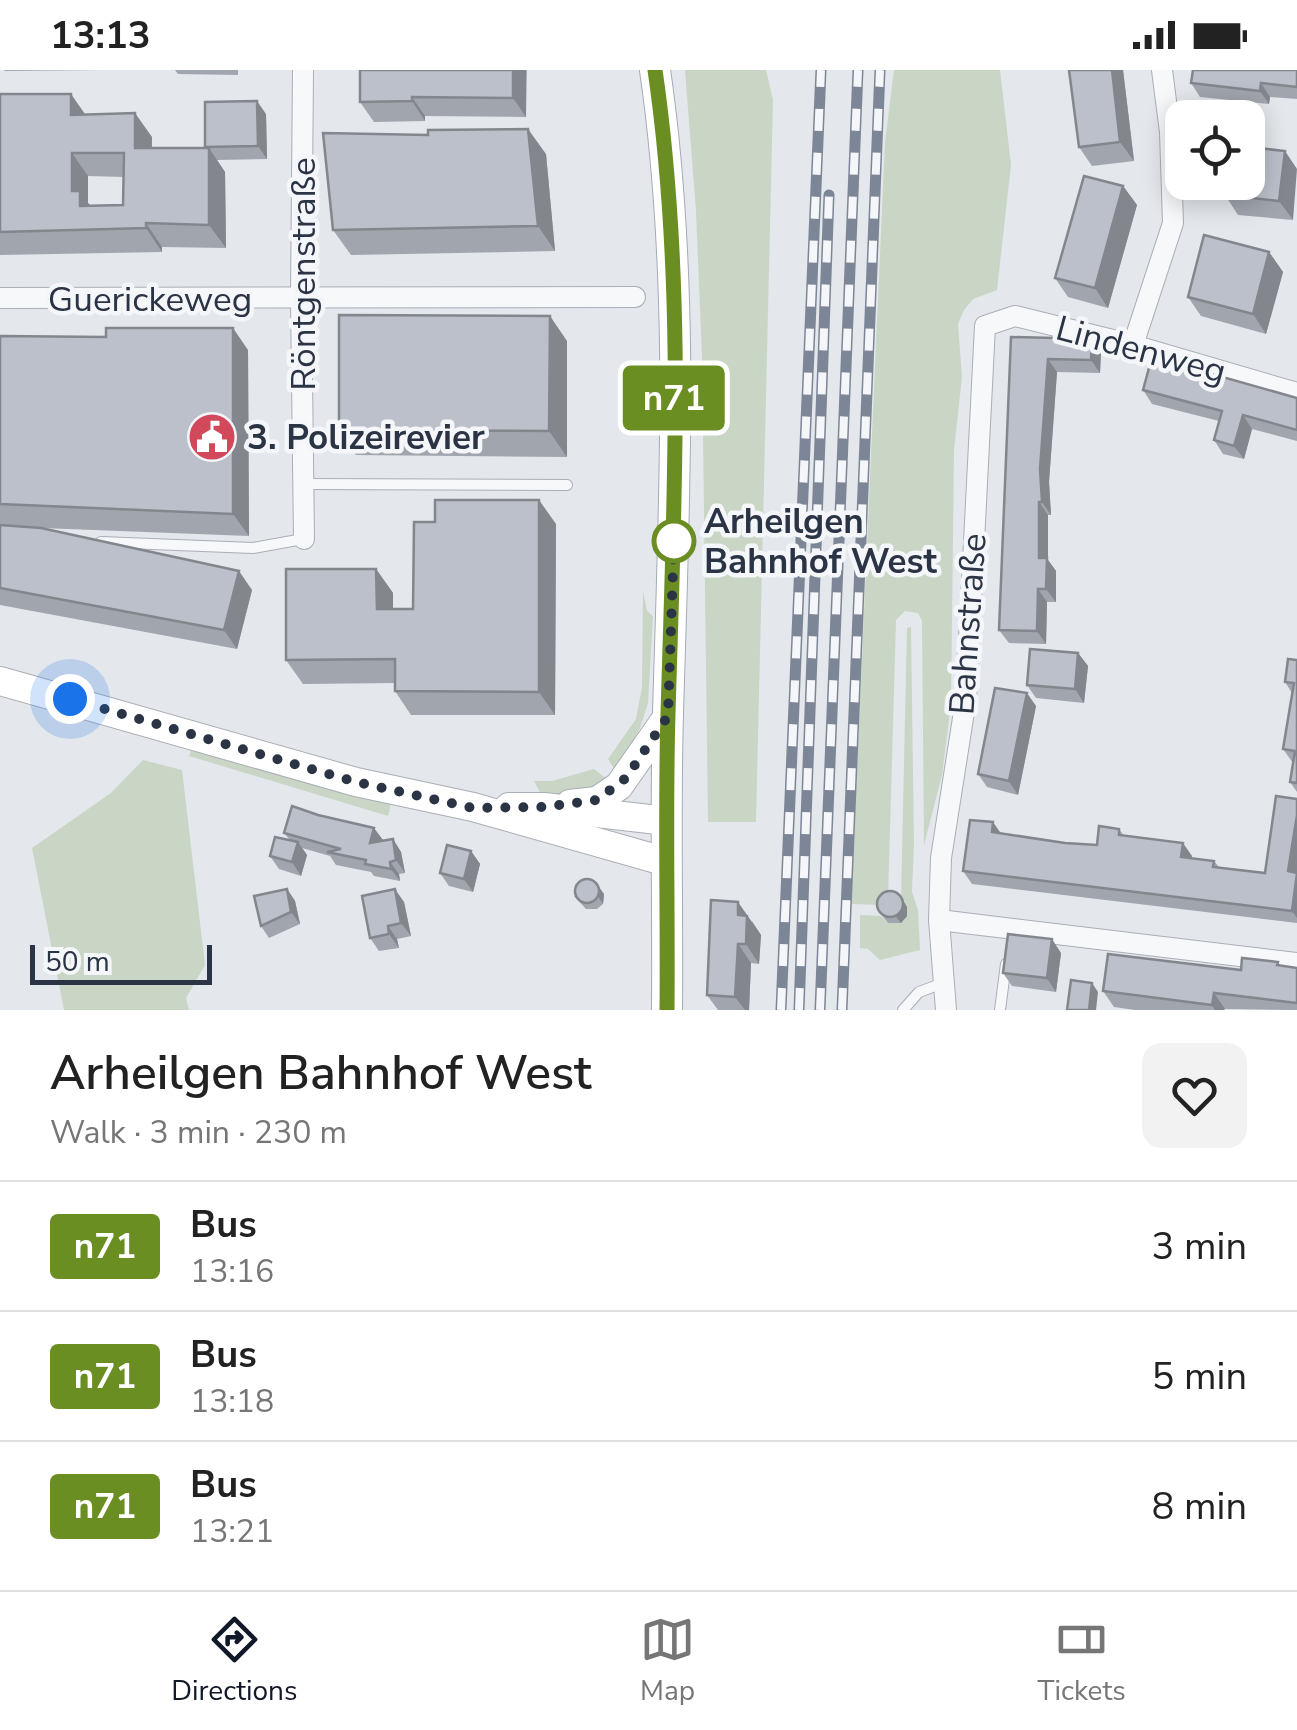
<!DOCTYPE html>
<html lang="en">
<head>
<meta charset="utf-8">
<style>
	:root { --surface:#fff; --page:#f2f2f2; --text:#222; --muted:#767676; --line:#e0e0e0; --accent:#111827 }
	body { margin:0; font-family:"Nunito Sans",sans-serif; background:var(--page); color:var(--text); height:100vh; display:flex; flex-direction:column; font-size:38px; white-space:nowrap }
	* { box-sizing:border-box; margin:0 }
	p { font-size:32px; color:var(--muted) }
	.icon { flex:none; width:55px; height:55px; fill:none; stroke:currentColor; stroke-width:2; stroke-linecap:round; stroke-linejoin:round }
	.map { position:relative; height:940px; overflow:hidden }
	.sheet { display:flex; flex-direction:column; background:var(--surface); flex:1 }
	.sheet>* { flex:none }
	.badge { padding:0 20px; border-radius:8px; font-size:35px; line-height:65px }
	.fabs { position:absolute; left:1165px; top:30px; display:grid; gap:20px }
	.fabs a { display:grid; place-items:center; width:100px; height:100px; border-radius:20px; background:var(--surface); box-shadow:0 5px 25px #0003; font-size:50px }
	.scale { position:absolute; left:30px; bottom:25px; width:182px; box-sizing:border-box; padding-left:10px; border:5px solid #2b3445; border-top:0; font-size:28px; line-height:35px; white-space:nowrap; color:#2b3445; -webkit-text-stroke:8px #f4f6f9; paint-order:stroke }
	.you { position:absolute; width:50px; height:50px; margin:-25px; border:8px solid #fff; border-radius:50%; background:#1a73e8; box-shadow:0 0 0 15px #1a73e833 }
	.map>.badge { position:absolute; translate:-50% -50%; box-shadow:0 0 0 5px #fff }
	.round { display:grid; place-items:center; flex:none; width:105px; height:105px; border-radius:20px; background:var(--page) }
	.overview { display:flex; align-items:center; justify-content:space-between; height:170px; padding:0 50px }
	h1 { font-size:48px; font-weight:600; line-height:75px }
	ul { padding:0; list-style:none }
	li { display:flex; align-items:center; gap:30px; height:130px; padding:0 50px; border-top:2px solid var(--line) }
	li div { flex:1 }
	li b { display:block; font-size:38px }
	li em { font-style:normal }
	li .badge { min-width:110px; font-weight:700; text-align:center }
	.status { display:flex; justify-content:space-between; align-items:center; height:70px; padding:0 50px; background:var(--surface); direction:ltr }
	.status svg { height:28px; fill:currentColor }
	.dock { display:flex; justify-content:space-around; align-items:center; height:140px; border-top:2px solid var(--line); background:var(--surface); font-size:28px; color:var(--muted) }
	.dock a { display:grid; justify-items:center; gap:5px }
	.dock .selected { color:var(--accent) }
	.map>svg:first-child { display:block }
	.green { fill:#c9d6c5 }
	.lines { fill:none; stroke-linecap:round; stroke-linejoin:round }
	.lane-casing { stroke:#a9aeb7; stroke-width:12 }
	.street-casing { stroke:#a9aeb7; stroke-width:22 }
	.secondary-casing { stroke:#a9aeb7; stroke-width:30 }
	.primary-casing { stroke:#a3abb8; stroke-width:32 }
	.lane { stroke:#f7f8fa; stroke-width:10 }
	.street { stroke:#f7f8fa; stroke-width:20 }
	.secondary { stroke:#fff; stroke-width:28 }
	.primary { stroke:#fff; stroke-width:30 }
	.rail-casing { stroke:#7d8696; stroke-width:11 }
	.rail { stroke:#f4f6f9; stroke-width:8; stroke-dasharray:22; stroke-linecap:butt }
	.wall { fill:#a1a5ae; fill-rule:evenodd }
	.shaded-wall { fill:#83868d }
	.building { fill:#bbc0ca; stroke:#83868d; stroke-width:2.5; fill-rule:evenodd }
	.line-casing { stroke:#fff; stroke-width:22 }
	.line { stroke:#6b8e23; stroke-width:15 }
	.walk { stroke:#2b3445; stroke-width:10; stroke-dasharray:0 18 }
	.stop-dot { fill:#fff; stroke:#6b8e23; stroke-width:5 }
	.labels { text-anchor:middle; dominant-baseline:central; stroke-width:9; stroke-linejoin:round; paint-order:stroke }
	.street-label { font-size:35px; fill:#2b3445; stroke:#f4f6f9 }
	.poi-label { font-size:35px; font-weight:bold; fill:#2b3445; stroke:#f4f6f9; text-anchor:start }
	.stop-label { font-size:35px; font-weight:bold; fill:#2b3445; stroke:#f4f6f9; text-anchor:start }
</style>
</head>
<body>
<div class="status"><b>13:13</b><svg viewBox="0 0 49 12"><path d="M0 12V9h3v3zM5 12V6h3v6zM10 12V3h3v9zM15 12V0h3v12zM26 1h20v11H26zM47 4h2v5h-2z"/></svg></div>
<div class="map">
<svg width="1297" height="940" viewBox="0 0 1297 940">
	<rect width="100%" height="100%" fill="#e4e7ec"/>
	<g class="green">
		<polygon points="685,0 766,0 773,30 756,752 708,752 702,287 696,141"/>
		<polygon points="894,0 1000,0 1011,95 997,220 973,229 964,240 958,254 962,307 954,380 951,634 942,705 924,775 922,551 918,543 905,541 896,550 888,829 882,835 851,834 885,72"/>
		<polygon points="643,521 647,541 653,546 648,633 640,658 617,703 608,689 636,649 642,617"/>
		<path d="M 911,557 L 914,775 L 912,822 L 918,840 L 920,880 L 880,890 L 868,879 L 860,878 L 860,845 L 881,846 L 888,853 L 901,853 C 909,844 909,839 901,829 L 907,558 Z"/>
		<polygon points="193,675 392,729 388,746 189,686"/>
		<polygon points="143,690 182,700 205,895 186,928 189,940 64,940 32,778 111,723"/>
		<polygon points="594,699 609,711 581,725 542,726 534,711 552,711"/>
	</g>
	<g class="lines">
		<g class="lane-casing">
			<g id="lane">
				<polyline points="304,414 567,415"/>
				<polyline points="101,472 253,478 303,469"/>
				<polyline points="903,940 919,922 943,913"/>
				<polyline points="1000,940 1006,894"/>
			</g>
		</g>
		<g class="street-casing">
			<g id="street">
				<polyline points="303,0 301,229 304,469"/>
				<polyline points="0,228 635,227"/>
				<polyline points="1133,275 1173,153 1170,62 1162,0"/>
				<polyline points="939,850 1297,893"/>
				<polyline points="946,940 939,850 941,788 966,629 985,256 1015,246 1133,275 1297,323"/>
			</g>
		</g>
		<g class="secondary-casing">
			<g id="secondary">
				<polyline points="0,611 356,712 473,737 667,792"/>
				<polyline points="570,734 597,731 619,716 668,646"/>
				<polyline points="509,737 544,737 667,751"/>
			</g>
		</g>
		<g class="primary-casing">
			<path id="primary" d="M 655,0 C 686,213 674,430 668,644 C 665,743 668,841 667,940"/>
		</g>
		<use href="#lane" class="lane"/>
		<use href="#street" class="street"/>
		<use href="#secondary" class="secondary"/>
		<use href="#primary" class="primary"/>
		<g class="rail-casing">
			<g id="rail">
				<polyline points="781,940 821,0"/>
				<polyline points="799,940 829,125"/>
				<polyline points="820,940 858,0"/>
				<polyline points="842,940 880,0"/>
			</g>
		</g>
		<use href="#rail" class="rail"/>
	</g>
	<g class="wall">
		<polygon points="4,0 105,0 5,1"/>
		<polygon points="175,0 238,0 238,5 178,4"/>
		<polygon points="527,0 526,47 425,46 425,51 374,52 360,32"/>
		<polygon points="1123,0 1134,91 1092,96 1079,77"/>
		<polygon points="1297,0 1297,29 1270,27 1269,34 1200,27 1191,13"/>
		<path d="M 0,24 L 85,44 L 152,67 L 152,78 L 206,78 L 266,44 L 267,89 L 217,90 L 225,102 L 226,178 L 162,177 L 162,182 L 0,185 ZM 88,106 L 124,107 L 123,135 L 91,136 L 88,133 Z"/>
		<polygon points="1248,77 1293,150 1238,145 1225,125"/>
		<polygon points="546,84 555,181 351,185 333,160"/>
		<polygon points="1123,116 1137,135 1108,238 1068,227 1055,208"/>
		<polygon points="1269,182 1283,202 1266,264 1201,246 1188,227"/>
		<polygon points="0,266 248,280 249,466 42,458 252,520 237,579 0,535"/>
		<polygon points="1011,267 1101,282 1100,303 1057,302 1049,412 1051,445 1048,445 1048,490 1056,501 1056,532 1047,532 1046,574 1009,573 999,560"/>
		<polygon points="567,271 567,387 356,385 339,360"/>
		<polygon points="1143,320 1297,328 1297,371 1252,359 1244,389 1223,384 1214,370 1219,351 1152,334"/>
		<polygon points="556,454 555,645 411,645 395,621 395,613 303,614 286,590 376,499 393,523 393,539 413,539"/>
		<polygon points="1078,583 1088,596 1084,633 1036,628 1027,615"/>
		<polygon points="1297,590 1297,722 1290,712 1293,693 1283,679 1292,623 1285,612"/>
		<polygon points="1036,636 1018,725 987,717 978,704"/>
		<polygon points="1297,729 1297,853 972,814 963,801 1001,764 1065,773 1097,775 1119,759 1124,766 1192,786 1192,788 1214,791 1219,797 1265,803"/>
		<polygon points="284,763 382,771 393,769 401,782 405,803 399,804 400,811 374,806 371,802 336,795 330,786 302,778 307,785 301,806 279,799 270,786 290,770"/>
		<polygon points="471,781 480,794 473,822 449,816 440,803"/>
		<polygon points="287,819 295,831 300,854 269,868 261,856"/>
		<polygon points="604,824 603,834 597,839 586,839 574,826"/>
		<polygon points="404,832 411,866 397,869 399,878 379,881 370,868"/>
		<polygon points="907,837 907,846 901,853 888,853 877,839"/>
		<polygon points="752,851 761,865 759,894 751,893 749,940 718,940 707,925"/>
		<polygon points="1061,883 1056,922 1012,916 1003,903"/>
		<polygon points="1278,892 1280,896 1297,898 1297,940 1225,939 1224,940 1135,940 1114,937 1103,921 1241,900"/>
	</g>
	<g class="shaded-wall">
		<polygon points="513,0 526,0 526,47 513,28"/>
		<polygon points="1112,0 1123,0 1134,91 1120,72"/>
		<polygon points="1261,13 1270,27 1269,34 1260,21"/>
		<polygon points="71,24 87,47 71,45"/>
		<polygon points="412,27 425,46 425,51 412,31"/>
		<polygon points="257,31 266,44 267,89 258,76"/>
		<polygon points="135,43 152,67 151,102 135,78"/>
		<polygon points="528,59 546,84 555,181 538,156"/>
		<polygon points="209,78 225,102 226,178 209,155"/>
		<polygon points="1285,81 1297,99 1293,150 1279,131"/>
		<polygon points="72,83 88,106 88,133 97,144 80,136 72,121"/>
		<polygon points="1123,116 1137,135 1108,238 1095,218"/>
		<polygon points="146,153 162,177 162,182 146,158"/>
		<polygon points="1269,182 1283,202 1266,264 1253,244"/>
		<polygon points="550,246 567,271 567,387 549,361"/>
		<polygon points="233,258 248,280 249,466 233,444"/>
		<polygon points="1092,269 1101,282 1100,303 1091,290"/>
		<polygon points="1048,289 1057,302 1049,412 1051,445 1042,432 1040,399"/>
		<polygon points="1243,345 1252,359 1244,389 1234,376"/>
		<polygon points="539,430 556,454 555,645 539,622"/>
		<polygon points="1039,432 1048,445 1048,490 1056,501 1056,532 1046,519 1039,488"/>
		<polygon points="376,499 393,523 393,563 377,539"/>
		<polygon points="239,501 252,520 237,579 224,560"/>
		<polygon points="1038,519 1047,532 1046,574 1037,561"/>
		<polygon points="1078,583 1088,596 1084,633 1075,619"/>
		<polygon points="1027,623 1036,636 1018,725 1009,711"/>
		<polygon points="1297,745 1297,848 1292,841 1288,801"/>
		<polygon points="993,752 1002,765 992,762"/>
		<polygon points="374,758 383,770 379,786 370,773"/>
		<polygon points="393,769 401,782 405,803 396,790"/>
		<polygon points="298,772 307,785 301,806 292,792"/>
		<polygon points="1183,773 1192,786 1190,800 1181,787"/>
		<polygon points="471,781 480,794 473,822 464,809"/>
		<polygon points="390,792 399,804 400,811 391,799"/>
		<polygon points="599,817 604,824 603,834 599,828"/>
		<polygon points="287,819 295,831 300,854 291,842"/>
		<polygon points="395,819 404,832 411,866 401,853"/>
		<polygon points="903,830 907,837 907,846 901,853 896,847"/>
		<polygon points="738,832 761,865 759,894 746,874 738,845"/>
		<polygon points="388,856 397,869 399,878 389,864"/>
		<polygon points="1052,869 1061,883 1056,922 1047,908"/>
		<polygon points="738,874 751,893 749,940 745,940 735,927"/>
		<polygon points="1092,913 1098,922 1096,940 1089,940"/>
		<polygon points="1214,923 1225,939 1224,940 1215,940 1212,935"/>
	</g>
	<g class="building">
		<polygon points="360,0 513,0 513,28 412,27 412,31 360,32"/>
		<polygon points="1069,0 1112,0 1120,72 1079,77"/>
		<polygon points="1193,0 1297,0 1297,17 1261,13 1260,21 1191,13"/>
		<path d="M 0,24 L 71,24 L 71,45 L 135,43 L 135,78 L 209,78 L 209,155 L 146,153 L 146,158 L 0,162 ZM 72,83 L 124,83 L 123,135 L 80,136 L 80,121 L 72,121 Z"/>
		<polygon points="257,31 258,76 205,77 205,32"/>
		<polygon points="528,59 538,156 333,160 323,63 428,65 428,60"/>
		<polygon points="1248,77 1285,81 1279,131 1225,125 1226,112 1248,112"/>
		<polygon points="1084,106 1123,116 1095,218 1055,208"/>
		<polygon points="1204,165 1269,182 1253,244 1188,227"/>
		<polygon points="339,245 550,246 549,361 339,360"/>
		<polygon points="106,258 233,258 233,444 0,434 0,266 106,267"/>
		<polygon points="1011,267 1092,269 1091,290 1048,289 1040,399 1042,432 1039,432 1039,488 1047,488 1046,519 1038,519 1037,561 999,560"/>
		<polygon points="1152,287 1297,328 1297,360 1243,345 1234,376 1214,370 1222,341 1143,320"/>
		<polygon points="435,430 539,430 539,622 395,621 395,589 286,590 286,499 376,499 377,539 413,539 414,452 435,452"/>
		<polygon points="0,455 41,458 239,501 224,560 0,518"/>
		<polygon points="1030,579 1078,583 1075,619 1027,615"/>
		<polygon points="1288,589 1297,590 1297,713 1290,712 1295,681 1283,679 1294,613 1285,612"/>
		<polygon points="995,618 1027,623 1009,711 978,704"/>
		<polygon points="1276,726 1297,729 1297,745 1288,801 1297,803 1292,841 963,801 970,750 993,752 992,762 1065,773 1097,775 1099,756 1119,759 1119,765 1183,773 1181,787 1214,791 1213,797 1265,803"/>
		<polygon points="292,736 318,745 374,758 370,773 393,769 396,790 390,792 391,799 365,794 366,790 327,782 341,779 284,763"/>
		<polygon points="275,767 298,772 292,792 270,786"/>
		<polygon points="447,775 471,781 464,809 440,803"/>
		<circle cx="587" cy="821" r="12"/>
		<polygon points="287,819 291,842 261,856 254,826"/>
		<polygon points="395,819 401,853 388,856 389,864 370,868 362,826"/>
		<circle cx="890" cy="834" r="13"/>
		<polygon points="711,830 738,832 738,845 747,846 746,874 738,874 735,927 707,925"/>
		<polygon points="1008,864 1052,869 1047,908 1003,903"/>
		<polygon points="1108,884 1241,900 1242,888 1278,892 1277,895 1297,898 1297,933 1214,923 1212,935 1103,921"/>
		<polygon points="1071,910 1092,913 1089,940 1067,940"/>
	</g>
	<g class="lines">
		<g class="line-casing">
			<path id="line" d="M 655,0 C 686,213 674,430 668,644 C 665,743 668,841 667,940"/>
		</g>
		<use href="#line" class="line"/>
		<polyline class="walk" points="70,629 356,712 473,738 544,737 597,730 626,708 668,646 674,471"/>
	</g>
	<defs>
		<g id="civic-disc" transform="scale(2.5)"><circle r="9.5" fill="#d1495b" stroke="#f4f6f9"/><path d="M-.6-6.5H3V-4.5H.6V-3L4-1V1h2V6H-6V1h2V-1L-.6-3ZM-1.2 2.5V6h2.4V2.5Z" fill="#fff"/></g>
	</defs>
	<g fill-rule="evenodd">
		<use href="#civic-disc" x="212" y="367"/>
	</g>
	<circle class="stop-dot" cx="674" cy="471" r="20"/>
	<g class="labels">
		<g class="street-label">
			<text transform="translate(303 204) rotate(-90)">Röntgenstraße</text>
			<text x="150" y="229">Guerickeweg</text>
			<text transform="translate(1141 280) rotate(15)">Lindenweg</text>
			<text transform="translate(968 554) rotate(-86)">Bahnstraße</text>
		</g>
		<g class="poi-label">
			<text x="247" y="367">3. Polizeirevier</text>
		</g>
		<g class="stop-label">
			<text x="704" y="451">Arheilgen<tspan x="704" dy="40">Bahnhof West</tspan></text>
		</g>
	</g>
</svg>
<div class="fabs">
<a><svg class="icon" aria-label="locate" viewBox="0 0 24 24"><circle cx="12" cy="12" r="6"/><path d="M12 2v4M12 18v4M2 12h4M18 12h4"/></svg></a>
</div>
<div class="scale">50 m</div>
<div class="you" style="left:70px;top:629px"></div>
<b class="badge" style="left:674px;top:328px;background:#6b8e23;color:#fff">n71</b>
</div>
<section class="sheet">
<div class="overview"><div><h1>Arheilgen Bahnhof West</h1><p>Walk · 3 min · 230 m</p></div><a class="round"><svg class="icon" aria-label="heart" viewBox="0 0 24 24"><path d="M12 20l-8-8c-3-5 5-10 8-4 3-6 11-1 8 4z"/></svg></a></div>
<ul>
<li><span class="badge" style="background:#6b8e23;color:#fff">n71</span><div><b>Bus</b><p>13:16</p></div><em>3 min</em></li>
<li><span class="badge" style="background:#6b8e23;color:#fff">n71</span><div><b>Bus</b><p>13:18</p></div><em>5 min</em></li>
<li><span class="badge" style="background:#6b8e23;color:#fff">n71</span><div><b>Bus</b><p>13:21</p></div><em>8 min</em></li>
</ul>
</section>
<nav class="dock">
<a class="selected"><svg class="icon" aria-label="directions" viewBox="0 0 24 24"><path d="M12 3l9 9-9 9-9-9zM9 14v-3h6M13 9l2 2-2 2"/></svg>Directions</a>
<a><svg class="icon" aria-label="map" viewBox="0 0 24 24"><path d="M3 6l6-2 6 2 6-2v14l-6 2-6-2-6 2zM9 4v14M15 6v14"/></svg>Map</a>
<a><svg class="icon" aria-label="tickets" viewBox="0 0 24 24"><path d="M3 7h18v10H3zM15 7v10"/></svg>Tickets</a>
</nav>
</body>
</html>
